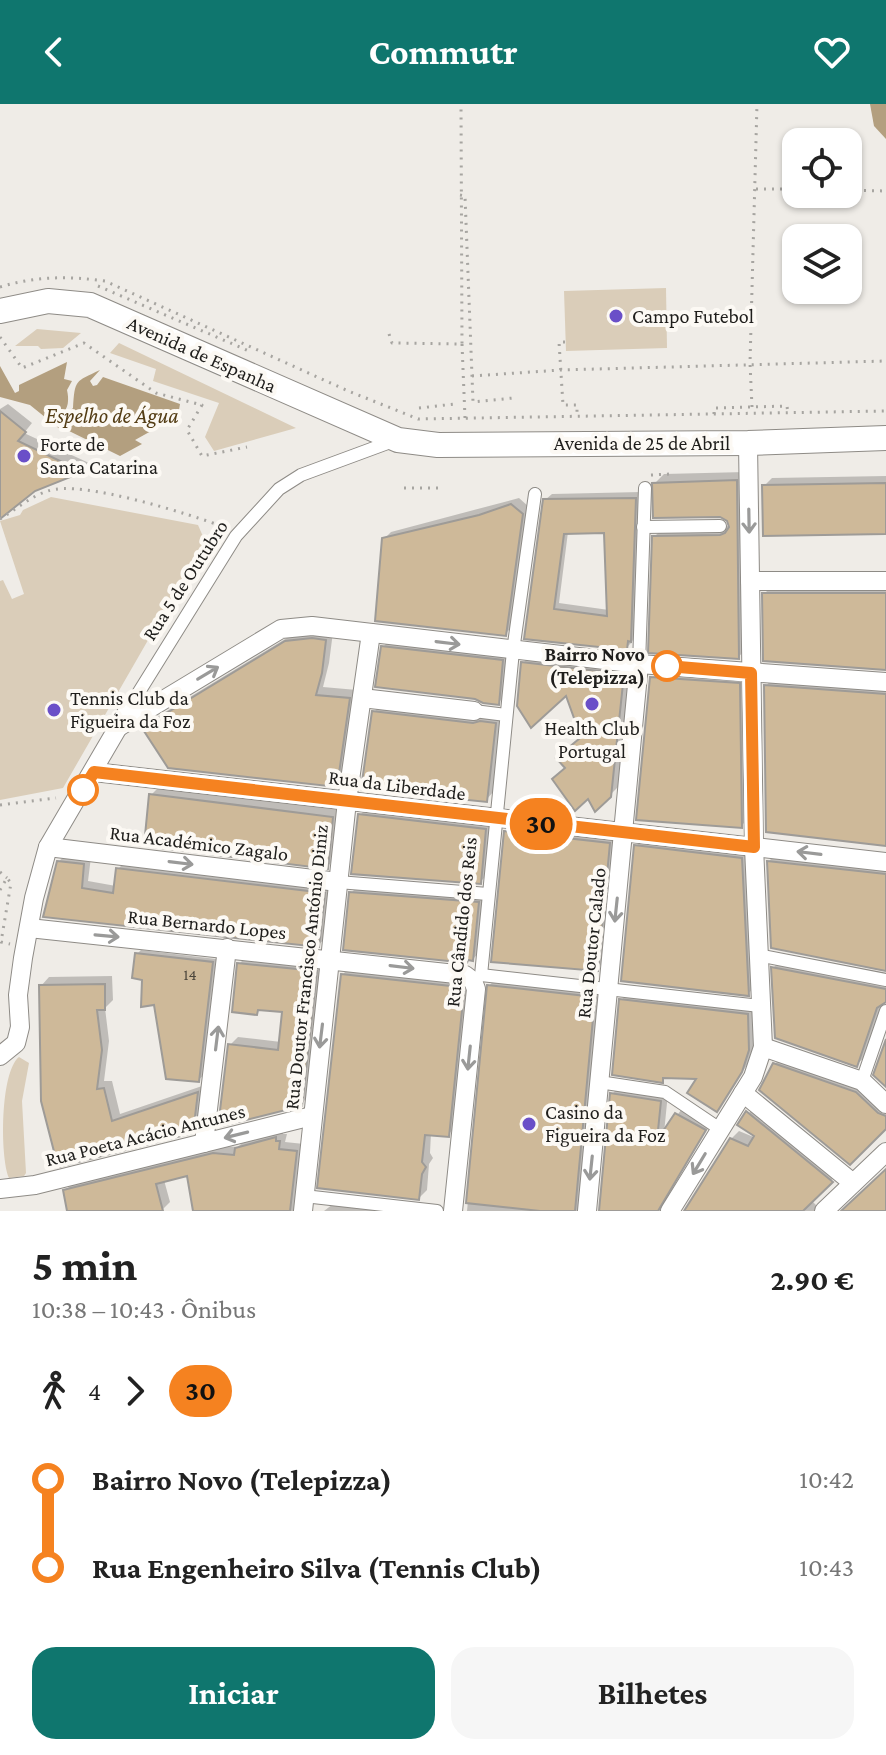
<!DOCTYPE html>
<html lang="pt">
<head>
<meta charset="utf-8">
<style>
	:root { --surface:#fff; --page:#f6f6f6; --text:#222; --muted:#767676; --accent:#0f766e }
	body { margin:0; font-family:"Crimson Pro",serif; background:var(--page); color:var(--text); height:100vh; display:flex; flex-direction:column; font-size:30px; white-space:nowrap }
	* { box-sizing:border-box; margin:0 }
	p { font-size:26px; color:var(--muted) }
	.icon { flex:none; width:44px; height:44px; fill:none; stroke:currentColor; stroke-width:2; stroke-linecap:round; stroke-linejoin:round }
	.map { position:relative; height:1107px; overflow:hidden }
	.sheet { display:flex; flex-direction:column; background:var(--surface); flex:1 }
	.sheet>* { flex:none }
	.badge { padding:0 16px; border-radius:26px; font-size:28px; line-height:52px }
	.buttons { position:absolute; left:782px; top:24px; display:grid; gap:16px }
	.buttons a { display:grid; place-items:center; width:80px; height:80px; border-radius:16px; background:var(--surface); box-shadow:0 2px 6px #0004; font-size:40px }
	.map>.badge { position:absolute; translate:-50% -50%; box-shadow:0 0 0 4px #fff }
	.legs { display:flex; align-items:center; gap:12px; height:88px; padding:0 32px; font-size:26px }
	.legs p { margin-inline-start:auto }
	.headline { display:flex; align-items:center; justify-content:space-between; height:136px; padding:0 32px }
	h1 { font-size:44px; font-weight:700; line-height:60px }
	.cta { display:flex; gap:16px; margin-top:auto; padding:16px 32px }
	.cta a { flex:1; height:92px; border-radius:24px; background:var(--accent); color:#fff; font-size:32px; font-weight:700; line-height:92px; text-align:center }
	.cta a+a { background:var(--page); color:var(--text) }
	ul { padding:0 32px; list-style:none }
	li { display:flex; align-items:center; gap:28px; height:88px; font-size:30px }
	li i { display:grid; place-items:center; width:12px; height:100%; margin:0 10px; background:currentColor }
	li i::after { content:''; width:20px; height:20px; margin:-10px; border:6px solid; border-radius:50%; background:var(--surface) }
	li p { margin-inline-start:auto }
	li:first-child i { background:linear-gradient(#0000 50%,currentColor 0) }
	li:last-child i { background:linear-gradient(currentColor 50%,#0000 0) }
	header { display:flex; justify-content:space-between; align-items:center; height:104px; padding:0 32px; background:var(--accent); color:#fff; font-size:36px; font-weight:700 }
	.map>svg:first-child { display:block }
	.green { fill:#dacdb9 }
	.water { fill:#b39f7f }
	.shadow { fill:#0003; fill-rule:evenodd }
	.building { fill:#ceb999; stroke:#9e9b97; stroke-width:2; fill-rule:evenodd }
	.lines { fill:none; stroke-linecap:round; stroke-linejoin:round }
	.pedestrian-casing { stroke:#8e8b86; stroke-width:14 }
	.minor-casing { stroke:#8e8b86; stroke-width:20 }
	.secondary-casing { stroke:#8e8b86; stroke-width:26 }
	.path { stroke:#a7a5a1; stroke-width:3; stroke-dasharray:2 6; stroke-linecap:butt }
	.pedestrian { stroke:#fff; stroke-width:12 }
	.minor { stroke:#fff; stroke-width:18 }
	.secondary { stroke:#fff; stroke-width:24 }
	.oneway { stroke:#9a9a99 }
	.line-1-casing { stroke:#fff; stroke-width:18 }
	.line-1 { stroke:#f58220; stroke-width:12 }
	.poi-dot { fill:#6a4fc8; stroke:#fcf9f4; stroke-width:3 }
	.stop-1-dot { fill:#fff; stroke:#f58220; stroke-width:4 }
	.labels { text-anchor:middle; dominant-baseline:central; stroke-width:8; stroke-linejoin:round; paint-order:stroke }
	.number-label { font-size:16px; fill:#4b453b }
	.poi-label { font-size:20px; fill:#1f1e1c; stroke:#fcf9f4; text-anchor:start }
	.street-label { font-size:20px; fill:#1f1e1c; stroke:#fcf9f4 }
	.stop-label { font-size:20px; font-weight:bold; fill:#1f1e1c; stroke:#fcf9f4; text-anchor:end }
	.water-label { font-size:22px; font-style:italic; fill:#533c14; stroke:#fcf9f4 }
</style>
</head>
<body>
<header><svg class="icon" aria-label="back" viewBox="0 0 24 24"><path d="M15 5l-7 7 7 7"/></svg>Commutr<svg class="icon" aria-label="heart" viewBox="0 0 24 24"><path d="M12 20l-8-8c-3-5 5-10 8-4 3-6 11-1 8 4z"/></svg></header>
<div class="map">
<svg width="886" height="1107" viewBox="0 0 886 1107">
	<rect width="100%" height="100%" fill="#efece7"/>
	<g class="green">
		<polygon points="666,184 667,244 566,247 564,187"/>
		<polygon points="37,225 81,229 63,244 41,245 38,242 15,242"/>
		<polygon points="119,239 296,324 214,347 205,333 219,299 153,277 156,265 110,249"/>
		<polygon points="51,393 198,421 205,437 63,684 0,696 0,477 3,476 12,495 24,490 0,417 20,411 23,406"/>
		<path d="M 19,953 L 29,959 L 22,997 L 26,1069 L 24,1072 L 9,1074 C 0,1053 0,968 19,953 Z"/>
	</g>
	<g class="water">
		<polygon points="870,0 886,0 886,35 874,22"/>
		<path d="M 67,258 L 64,275 L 72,277 L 67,286 C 69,295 69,305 61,311 L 61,326 L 30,301 L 0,293 L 0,262 L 15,289 L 19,287 L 19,281 Z"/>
		<path d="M 100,266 L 90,277 L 93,282 L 97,281 L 103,273 L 180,300 L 178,312 L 135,336 L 142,340 L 120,352 L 67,326 L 68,309 L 73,304 C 75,275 75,278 100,266 Z"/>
	</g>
	<g class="shadow">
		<polygon points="8,300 32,319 24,329 89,359 82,366 34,386 0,410 0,305"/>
		<polygon points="745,368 748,544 738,553 654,433 664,423 731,422 729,415 654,380 664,370"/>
		<polygon points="886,372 886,427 764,382 772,374"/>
		<path d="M 641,388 L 636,529 L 632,538 L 626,544 L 526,533 L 545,396 L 552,390 ZM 606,427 L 609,506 L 559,499 L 568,428 Z"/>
		<polygon points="519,394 529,403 512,523 505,530 384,435 391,428"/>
		<polygon points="772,482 886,482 886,564 764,490"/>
		<polygon points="333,528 329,559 323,583 357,586 344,672 336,681 144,624 152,616 295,529"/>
		<polygon points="391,535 510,549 506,591 498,599 383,543"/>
		<polygon points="531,551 631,563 618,683 596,705 567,663 588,629 566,588 523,559"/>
		<polygon points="660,565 747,572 749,714 741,722 652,574"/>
		<polygon points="773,574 886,582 886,740 766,582"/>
		<polygon points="382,600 504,611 494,687 486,696 374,608"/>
		<polygon points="159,683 340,705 335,754 327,763 151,691"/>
		<polygon points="368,703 494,717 488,770 480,778 360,711"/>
		<polygon points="514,719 617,731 605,857 597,865 506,728"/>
		<polygon points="644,734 750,746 756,881 748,890 636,742"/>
		<polygon points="776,750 886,762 886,865 769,757"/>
		<polygon points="66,751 91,753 88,777 116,782 118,765 126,757 332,782 326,834 318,841 45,811 58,758"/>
		<polygon points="364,776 490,787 485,842 473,855 351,789"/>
		<polygon points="141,846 216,855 203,972 198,976 156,899 137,850"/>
		<polygon points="247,852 323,860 309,992 301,1000 230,941 238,933 281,938 285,907 261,904 256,909 239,860"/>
		<polygon points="781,856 886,877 886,897 884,896 865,953 857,960 773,864"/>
		<polygon points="351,862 470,877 456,1022 448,1031 431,1029 430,1049 433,1054 429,1060 427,1086 419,1094 342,871"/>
		<polygon points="112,872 113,896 105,904 109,937 104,977 112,977 120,1010 205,981 201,1019 192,1027 59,1061 41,882 49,873"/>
		<polygon points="497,873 602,885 588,1107 467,1107 489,882"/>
		<polygon points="629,889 755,903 756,937 749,958 717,1006 700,973 666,972 662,976 621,896"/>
		<polygon points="782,952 864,980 886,1000 886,1022 775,960"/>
		<polygon points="620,982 668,989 664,1029 684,1002 712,1018 667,1091 665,1098 670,1107 601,1107 612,990"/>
		<polygon points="756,1000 839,1069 811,1096 822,1107 686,1107 731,1035 739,1027 756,1034 757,1032 740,1021"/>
		<polygon points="283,1027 283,1030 287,1030 285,1038 304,1040 297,1107 197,1107 189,1070 164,1076 170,1098 162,1106 70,1107 65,1087 73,1079 222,1042 238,1043 245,1036"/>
		<polygon points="337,1097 428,1107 324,1107"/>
	</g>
	<g class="building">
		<polygon points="0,307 26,328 18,337 83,368 35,387 0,415"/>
		<polygon points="737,376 739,555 648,549 652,432 720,431 725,429 729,423 727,417 720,413 653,414 652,379"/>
		<polygon points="886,379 886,430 763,432 762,381"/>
		<path d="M 636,394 L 631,538 L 628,537 L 627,546 L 524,535 L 543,395 ZM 604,429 L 607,512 L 554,505 L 564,430 Z"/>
		<polygon points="511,400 523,410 506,532 375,517 382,434 479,411"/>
		<polygon points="762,489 886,489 886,566 763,557"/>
		<polygon points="312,534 326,536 322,569 316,591 350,594 337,683 168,664 142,624 285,537"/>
		<polygon points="381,542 503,556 499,601 483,599 475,595 375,583"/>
		<polygon points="521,558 624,570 611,693 595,708 588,695 575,707 552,675 565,664 556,654 586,629 574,614 566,592 531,624 517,602"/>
		<polygon points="650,573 740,579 742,724 636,716"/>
		<polygon points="764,581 886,590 886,742 766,728"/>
		<polygon points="372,607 473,619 480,617 496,619 487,698 361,685"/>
		<polygon points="149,690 333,713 328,765 144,742"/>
		<polygon points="358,710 486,725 481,780 351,770"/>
		<polygon points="504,727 610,739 598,867 491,858"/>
		<polygon points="634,741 742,754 749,892 621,877"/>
		<polygon points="57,757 84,760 82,784 113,789 116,764 325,789 319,843 43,813"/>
		<polygon points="767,757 886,770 886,867 771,844"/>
		<polygon points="349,788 479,798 473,857 468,856 467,859 343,846"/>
		<polygon points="135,849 213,858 199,978 166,975 154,901 141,903 142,876 132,874"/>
		<polygon points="237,859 317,867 302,1002 218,1023 228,940 278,946 282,908 258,906 257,911 232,908"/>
		<polygon points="771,863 886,885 886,898 877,904 857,963 775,934"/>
		<polygon points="341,870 460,883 464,887 449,1033 425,1031 422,1058 426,1063 422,1070 419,1096 317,1084"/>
		<polygon points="105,880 105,906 97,906 102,946 97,985 104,984 112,1017 198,988 193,1029 58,1063 41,997 39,881"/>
		<polygon points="487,881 595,893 575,1107 540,1107 466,1099"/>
		<polygon points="619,895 748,910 749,946 742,968 717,1008 687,989 696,975 663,974 663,979 612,971"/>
		<polygon points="886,935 886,983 873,971"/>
		<polygon points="773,959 856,988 878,1009 886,1012 886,1025 850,1061 759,986"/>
		<polygon points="610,989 661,997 657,1036 675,1009 706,1026 658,1107 599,1107"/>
		<polygon points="746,1007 833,1078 803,1107 684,1107 730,1034 748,1042 754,1032 737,1021"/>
		<polygon points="276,1033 276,1037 280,1037 279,1045 297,1047 290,1107 193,1107 187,1072 156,1080 163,1107 67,1107 63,1086 213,1049 234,1051 235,1044"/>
		<polygon points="886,1065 886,1107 841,1107"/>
	</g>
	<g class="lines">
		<g class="pedestrian-casing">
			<g id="pedestrian">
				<polyline points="643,423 720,422"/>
				<polyline points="639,560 645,384"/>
				<polyline points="134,596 236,432 279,385 301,371 393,337"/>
				<polyline points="474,607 506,611"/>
				<polyline points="338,778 488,790"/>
				<polyline points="758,851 886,876"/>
				<polyline points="481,871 760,902"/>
				<polyline points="473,877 481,871 513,547 535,390"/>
				<polyline points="862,977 886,907"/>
				<polyline points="599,978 665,988 720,1025"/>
				<polyline points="304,1092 437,1107"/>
			</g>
		</g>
		<g class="minor-casing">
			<g id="minor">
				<polyline points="750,477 886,477"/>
				<polyline points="362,594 474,607"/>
				<polyline points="117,624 281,525 312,522 639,560 886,578"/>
				<polyline points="94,668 886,758"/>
				<polyline points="48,743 338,778"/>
				<polyline points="29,824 465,871 473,877 476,885 453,1107"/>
				<polyline points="763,943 862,977 886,1000"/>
				<polyline points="0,952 16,939 20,923 18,891 23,854 34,794 48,743 134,596"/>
				<polyline points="743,989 853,1079"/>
				<polyline points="204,1039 227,844"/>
				<polyline points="0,1085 35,1081 312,1012"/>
				<polyline points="303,1107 347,697 371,529"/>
				<polyline points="587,1107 639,560"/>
				<polyline points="670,1107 753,973 763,943 754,743 748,339"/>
				<polyline points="824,1107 886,1048"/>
			</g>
		</g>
		<g class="secondary-casing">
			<polyline id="secondary" points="0,207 48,197 90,201 398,336 438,341 748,339 886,334"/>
		</g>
		<g class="path">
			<polyline points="756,85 796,85"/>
			<polyline points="848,86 886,87"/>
			<polyline points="460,91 465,92 473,298 513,294"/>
			<polyline points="98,182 249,247"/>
			<path d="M 0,183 C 36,172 68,172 105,177 L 346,286 L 418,315 L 886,307"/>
			<polyline points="389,230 392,239 462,240 461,0"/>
			<polyline points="0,233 22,264 84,239 156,289 202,301 187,326 202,352 247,343"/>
			<polyline points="565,238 559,238 563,301 577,301 577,310"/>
			<polyline points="462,240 465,314"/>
			<polyline points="472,272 561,266 886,257"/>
			<polyline points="752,303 750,259 757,0"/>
			<polyline points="419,304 455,300"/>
			<polyline points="714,310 714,304 787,302 788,310"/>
			<polyline points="651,371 671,370"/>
			<polyline points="404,384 440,384"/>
			<path d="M 0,415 C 15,406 31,392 48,387 C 81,375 192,411 227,424"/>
			<polyline points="0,701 56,694"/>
			<polyline points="0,768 7,774"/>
			<polyline points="0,786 7,774 11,779 1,838 10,840"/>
		</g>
		<use href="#pedestrian" class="pedestrian"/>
		<use href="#minor" class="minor"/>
		<use href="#secondary" class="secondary"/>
	</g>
	<defs><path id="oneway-shaft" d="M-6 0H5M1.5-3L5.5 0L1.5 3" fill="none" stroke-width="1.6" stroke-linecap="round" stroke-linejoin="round" transform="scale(2)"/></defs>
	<g class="oneway">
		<use href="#oneway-shaft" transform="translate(749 417) rotate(89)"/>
		<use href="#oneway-shaft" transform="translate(448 539) rotate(7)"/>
		<use href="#oneway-shaft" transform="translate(208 569) rotate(-31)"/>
		<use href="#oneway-shaft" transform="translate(809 749) rotate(-173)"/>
		<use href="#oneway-shaft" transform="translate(181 759) rotate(7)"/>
		<use href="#oneway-shaft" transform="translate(616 806) rotate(96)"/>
		<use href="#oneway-shaft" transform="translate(107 832) rotate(5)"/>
		<use href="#oneway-shaft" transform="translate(402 863) rotate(7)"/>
		<use href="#oneway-shaft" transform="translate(321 932) rotate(97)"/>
		<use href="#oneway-shaft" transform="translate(217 934) rotate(-83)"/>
		<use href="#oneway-shaft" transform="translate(469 954) rotate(96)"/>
		<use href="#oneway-shaft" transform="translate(236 1031) rotate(166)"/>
		<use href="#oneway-shaft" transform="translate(699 1060) rotate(121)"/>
		<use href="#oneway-shaft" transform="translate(591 1064) rotate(96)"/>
	</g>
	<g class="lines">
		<g class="line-1-casing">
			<polyline id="line-1" points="83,686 94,668 754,743 751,569 667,562"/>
		</g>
		<use href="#line-1" class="line-1"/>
	</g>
	<g class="poi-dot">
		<circle cx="616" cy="212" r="8"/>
		<circle cx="24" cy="352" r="8"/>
		<circle cx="592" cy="600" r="8"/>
		<circle cx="54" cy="606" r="8"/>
		<circle cx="529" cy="1020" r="8"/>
	</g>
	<g class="stop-1-dot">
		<circle cx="667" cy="562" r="14"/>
		<circle cx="83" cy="686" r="14"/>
	</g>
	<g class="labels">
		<g class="number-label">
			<text x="190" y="870">14</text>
		</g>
		<g class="poi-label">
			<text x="632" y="212">Campo Futebol</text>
			<text x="40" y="340">Forte de<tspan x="40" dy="23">Santa Catarina</tspan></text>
			<text x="70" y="594">Tennis Club da<tspan x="70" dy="23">Figueira da Foz</tspan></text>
			<text x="592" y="624" text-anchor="middle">Health Club<tspan x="592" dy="23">Portugal</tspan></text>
			<text x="545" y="1008">Casino da<tspan x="545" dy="23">Figueira da Foz</tspan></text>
		</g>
		<g class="street-label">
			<text transform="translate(202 250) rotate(24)">Avenida de Espanha</text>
			<text x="642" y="339">Avenida de 25 de Abril</text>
			<text transform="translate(185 476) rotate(-57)">Rua 5 de Outubro</text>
			<text transform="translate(397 681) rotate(7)">Rua da Liberdade</text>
			<text transform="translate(199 739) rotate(7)">Rua Académico Zagalo</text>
			<text transform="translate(461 818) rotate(-84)">Rua Cândido dos Reis</text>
			<text transform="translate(207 820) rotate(6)">Rua Bernardo Lopes</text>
			<text transform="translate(591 839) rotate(-84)">Rua Doutor Calado</text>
			<text transform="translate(306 863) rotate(-84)">Rua Doutor Francisco António Diniz</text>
			<text transform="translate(145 1031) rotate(-14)">Rua Poeta Acácio Antunes</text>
		</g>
		<g class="stop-label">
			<text x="645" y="550">Bairro Novo<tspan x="645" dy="23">(Telepizza)</tspan></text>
		</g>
		<g class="water-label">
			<text x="112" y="311">Espelho de Água</text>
		</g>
	</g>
</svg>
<div class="buttons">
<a><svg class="icon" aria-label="locate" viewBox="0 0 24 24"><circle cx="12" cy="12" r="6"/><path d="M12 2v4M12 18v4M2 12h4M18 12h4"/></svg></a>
<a><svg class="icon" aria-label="layers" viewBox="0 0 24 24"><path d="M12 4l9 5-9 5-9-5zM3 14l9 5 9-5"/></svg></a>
</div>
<b class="badge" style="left:541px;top:720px;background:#f58220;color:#111">30</b>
</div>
<section class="sheet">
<div class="headline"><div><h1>5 min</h1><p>10:38 – 10:43 · Ônibus</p></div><b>2.90 €</b></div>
<div class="legs"><svg class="icon" aria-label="walk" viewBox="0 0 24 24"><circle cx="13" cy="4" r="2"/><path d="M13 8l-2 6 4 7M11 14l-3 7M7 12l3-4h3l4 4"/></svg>4<svg class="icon" aria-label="forward" viewBox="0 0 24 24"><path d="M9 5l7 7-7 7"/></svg><b class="badge" style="background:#f58220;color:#111">30</b></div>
<ul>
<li><i style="color:#f58220"></i><b>Bairro Novo (Telepizza)</b><p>10:42</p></li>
<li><i style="color:#f58220"></i><b>Rua Engenheiro Silva (Tennis Club)</b><p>10:43</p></li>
</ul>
<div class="cta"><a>Iniciar</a><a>Bilhetes</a></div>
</section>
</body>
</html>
